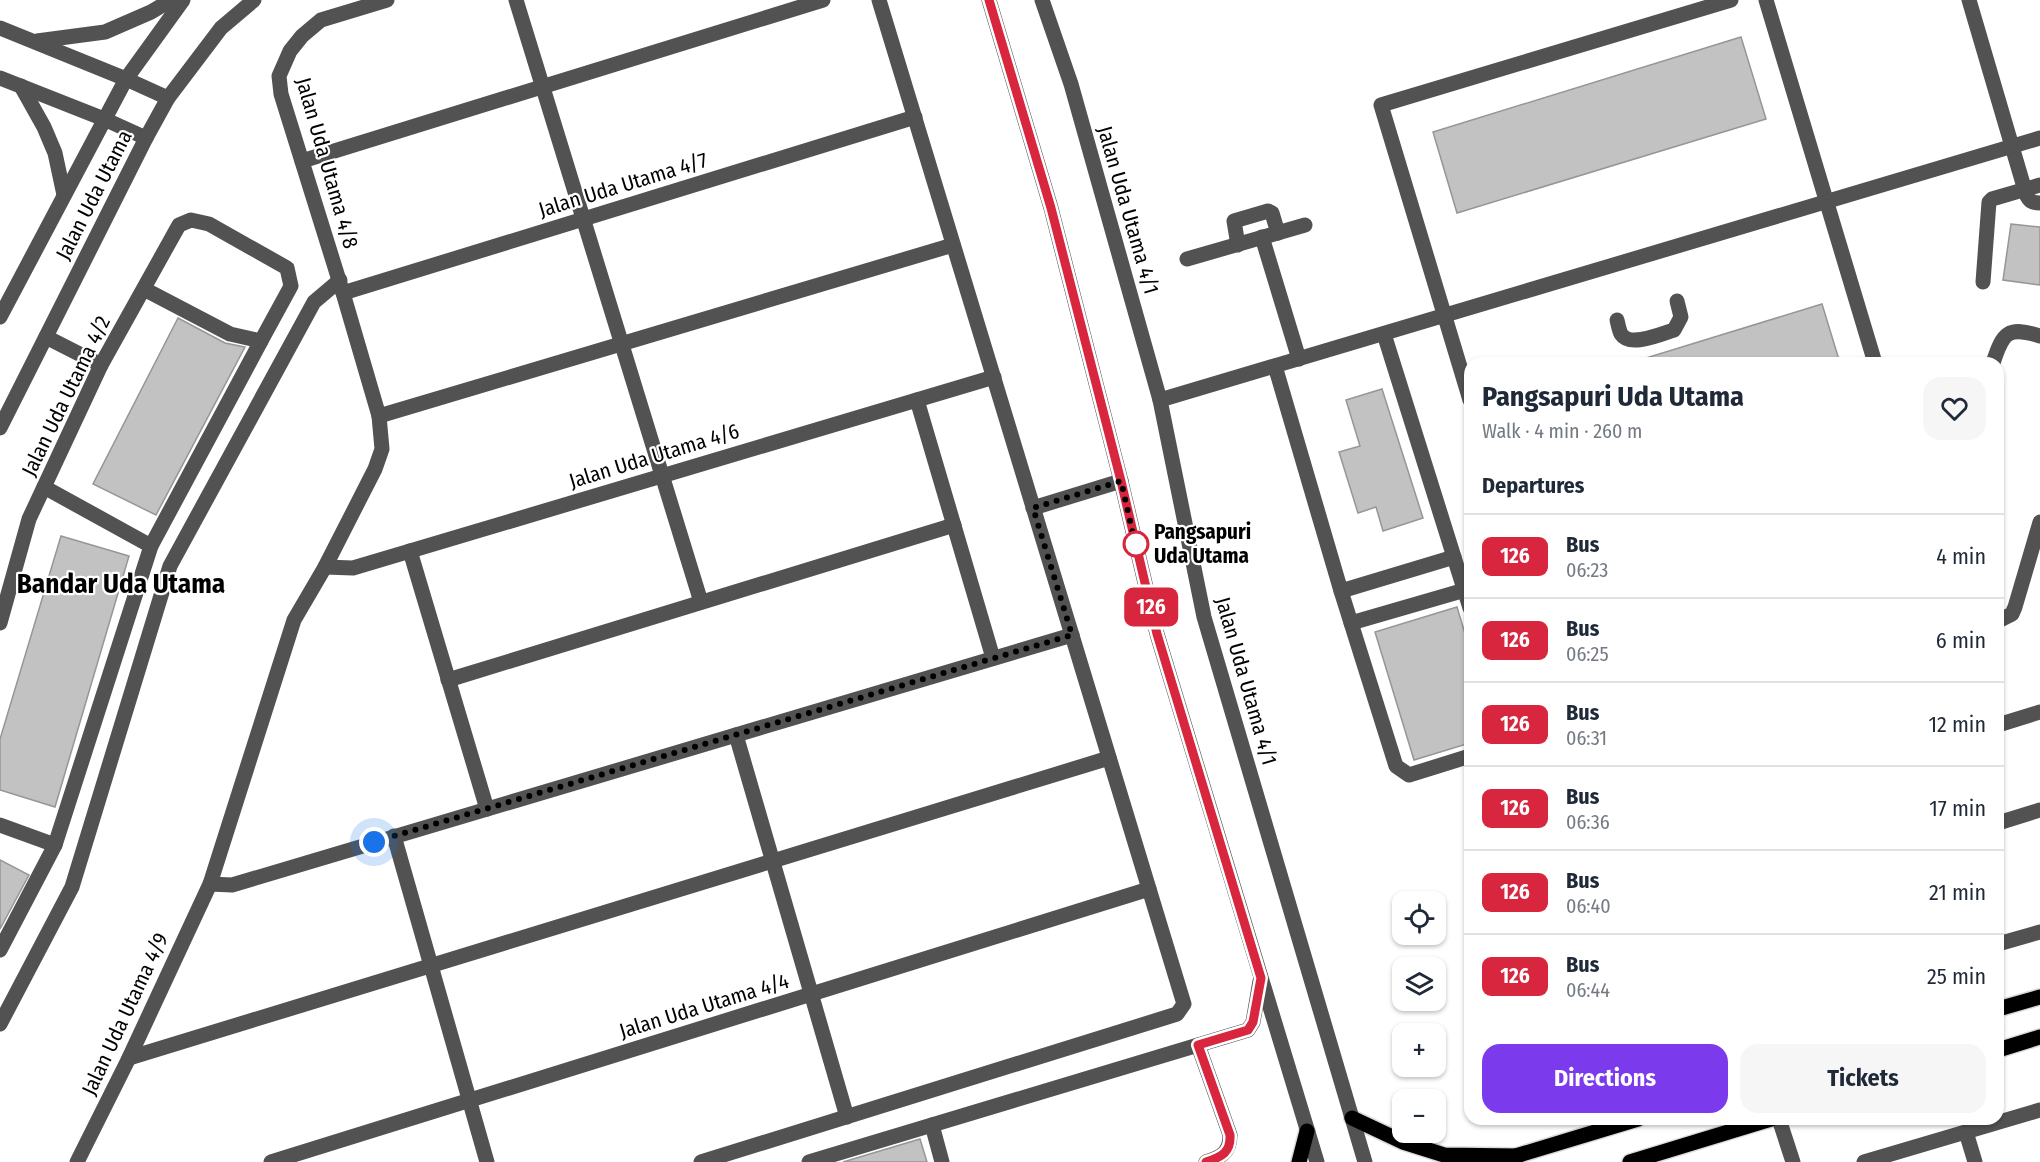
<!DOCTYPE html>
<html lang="en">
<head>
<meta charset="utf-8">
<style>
	:root { --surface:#fff; --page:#f6f6f7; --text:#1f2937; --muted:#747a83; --line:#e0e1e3; --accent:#7c3aed }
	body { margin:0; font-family:"Fira Sans Condensed",sans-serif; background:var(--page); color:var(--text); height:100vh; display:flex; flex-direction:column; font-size:22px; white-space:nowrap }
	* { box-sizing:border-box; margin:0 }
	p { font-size:20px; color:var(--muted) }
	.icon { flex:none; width:33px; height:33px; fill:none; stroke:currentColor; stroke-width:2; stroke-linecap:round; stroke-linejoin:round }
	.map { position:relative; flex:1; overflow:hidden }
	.details { position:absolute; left:1464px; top:357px; width:540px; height:768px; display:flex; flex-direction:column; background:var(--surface); border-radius:18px; box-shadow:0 2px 4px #0004 }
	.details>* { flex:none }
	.badge { padding:0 12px; border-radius:9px; font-size:21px; line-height:39px }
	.buttons { position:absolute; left:1392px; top:891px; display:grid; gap:12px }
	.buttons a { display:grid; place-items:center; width:54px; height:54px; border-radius:12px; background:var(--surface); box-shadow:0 2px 4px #0004; font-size:30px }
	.you { position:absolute; width:30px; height:30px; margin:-15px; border:4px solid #fff; border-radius:50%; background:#1a73e8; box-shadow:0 0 0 9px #1a73e833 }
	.map>.badge { position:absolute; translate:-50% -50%; box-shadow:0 0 0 3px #fff }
	h2 { padding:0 18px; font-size:22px; line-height:54px }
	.round { display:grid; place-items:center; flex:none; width:63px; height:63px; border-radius:18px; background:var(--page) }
	.head { display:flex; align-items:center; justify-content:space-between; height:102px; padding:0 18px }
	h1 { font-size:28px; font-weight:700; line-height:45px }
	.primary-button { display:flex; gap:12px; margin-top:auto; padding:12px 18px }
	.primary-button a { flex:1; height:69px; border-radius:18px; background:var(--accent); color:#fff; font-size:24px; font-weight:700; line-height:69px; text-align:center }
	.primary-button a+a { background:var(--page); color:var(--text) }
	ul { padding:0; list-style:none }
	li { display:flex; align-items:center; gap:18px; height:84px; padding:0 18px; border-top:2px solid var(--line) }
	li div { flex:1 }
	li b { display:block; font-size:22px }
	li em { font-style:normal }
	li .badge { min-width:66px; font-weight:700; text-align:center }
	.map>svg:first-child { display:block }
	.building { fill:#c2c2c2; stroke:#969696; stroke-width:1.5 }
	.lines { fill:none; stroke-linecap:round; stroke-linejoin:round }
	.major-casing { stroke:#dbdbdb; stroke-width:18 }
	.minor { stroke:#525252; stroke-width:15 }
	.major { stroke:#000; stroke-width:15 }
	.line-casing { stroke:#fff; stroke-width:14 }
	.line { stroke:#d7263d; stroke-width:9 }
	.walk { stroke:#000; stroke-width:6; stroke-dasharray:0 10.8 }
	.stop-dot { fill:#fff; stroke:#d7263d; stroke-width:3 }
	.labels { text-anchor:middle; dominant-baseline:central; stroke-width:4.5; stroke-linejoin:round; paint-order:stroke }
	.street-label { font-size:21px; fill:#000; stroke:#fff }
	.stop-label { font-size:21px; font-weight:bold; fill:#000; stroke:#fff; text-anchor:start }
	.district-label { font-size:27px; font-weight:bold; fill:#000; stroke:#fff }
</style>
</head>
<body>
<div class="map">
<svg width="2040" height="1162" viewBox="0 0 2040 1162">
	<rect width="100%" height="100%" fill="#fff"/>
	<g class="building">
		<polygon points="1741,37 1766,119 1457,213 1433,132"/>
		<polygon points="2011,224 2040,227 2040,285 2003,280"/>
		<polygon points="1822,304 1840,363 1647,363 1646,358"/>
		<polygon points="178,318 225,343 245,347 156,515 93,484"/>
		<polygon points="1382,389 1423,518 1383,531 1376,507 1358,513 1339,452 1360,446 1346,400"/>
		<polygon points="61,536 129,556 55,807 0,790 0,739"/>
		<polygon points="1457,607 1470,650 1470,743 1414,760 1375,632"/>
		<polygon points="0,860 29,875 0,929"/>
		<polygon points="920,1139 927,1162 843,1162"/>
	</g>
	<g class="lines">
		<g class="major-casing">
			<g id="major">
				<polyline points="1998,1009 2040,997"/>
				<polyline points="1998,1050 2040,1037"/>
				<polyline points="1352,1118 1403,1142 1444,1155 1518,1156"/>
				<polyline points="1509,1158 1638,1119"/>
				<polyline points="1299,1162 1307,1131"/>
				<polyline points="1630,1162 1771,1119"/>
			</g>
		</g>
		<g class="minor">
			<polyline points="516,0 701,602"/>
			<polyline points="989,0 1051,208 1121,481 1157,634 1317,1162"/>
			<polyline points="1042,0 1071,84 1160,400 1204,617 1365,1162"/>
			<polyline points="1766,0 1875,363"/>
			<path d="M 1969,0 L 2026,194 C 2029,201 2032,203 2040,203"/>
			<polyline points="0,28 126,79 168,98"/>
			<polyline points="37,41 105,32 151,12 171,0"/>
			<polyline points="0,78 104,119 146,138"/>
			<polyline points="21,86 44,127 55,153 64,195"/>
			<polyline points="302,161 823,0"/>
			<polyline points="1262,237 1299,359"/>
			<polyline points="1238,245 1234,221 1268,211 1272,213 1278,233"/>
			<polyline points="1187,259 1305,225"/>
			<polyline points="1983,282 1989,202 1992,199 2040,185"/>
			<polyline points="343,293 915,117"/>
			<polyline points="0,317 126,79 183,0"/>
			<path d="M 1617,320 C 1618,324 1619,330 1621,334 C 1630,348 1661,334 1674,330 L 1681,317 L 1677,301"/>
			<polyline points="1384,334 1470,608"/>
			<polyline points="46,337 101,365"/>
			<path d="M 1993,363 C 2003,332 2008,326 2040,336"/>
			<polyline points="1275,366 1341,591 1396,766 1409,775 1470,756"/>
			<polyline points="917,400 993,658"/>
			<polyline points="1160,400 2040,138"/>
			<polyline points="1470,400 1381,105 1731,0"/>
			<polyline points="379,416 953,245"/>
			<polyline points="0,428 146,138 168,98 221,28 254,0"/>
			<polyline points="44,487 151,546"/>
			<polyline points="1033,508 1121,481"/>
			<polyline points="410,551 487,809"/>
			<polyline points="325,567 353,568 994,377"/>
			<polyline points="1341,591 1454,557"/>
			<polyline points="1998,621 2012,614 2015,607 2040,522"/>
			<polyline points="0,623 29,519 101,365 179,225 191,220 209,224 287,268 291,286 261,341 230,334 144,289"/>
			<polyline points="1351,623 1465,590"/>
			<polyline points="448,680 954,525"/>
			<polyline points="1998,725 2040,712"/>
			<polyline points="736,735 847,1117"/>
			<polyline points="1998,823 2040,810"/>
			<polyline points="0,825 55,845"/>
			<polyline points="394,836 487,1162"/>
			<polyline points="210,884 232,885 1072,635"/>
			<polyline points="1998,944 2040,932"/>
			<polyline points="0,950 55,845 151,546 261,341"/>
			<polyline points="0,1024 72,887 170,566 314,302 340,280"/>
			<path d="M 1198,1045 L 1230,1135 C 1230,1152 1222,1157 1206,1162"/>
			<polyline points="129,1058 1109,758"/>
			<polyline points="1779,1119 1793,1162"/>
			<polyline points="932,1125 942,1162"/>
			<polyline points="1966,1132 1975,1162"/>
			<polyline points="77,1162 129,1058 210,884 294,620 325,567 375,469 382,449 379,416 343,293 281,94 279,76 290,51 302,36 321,20 387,0"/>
			<polyline points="271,1162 1149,889"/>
			<polyline points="701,1162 1177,1014 1184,1004 879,0"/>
			<polyline points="809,1162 1248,1030 1253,1022 1260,981"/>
			<polyline points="1864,1162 2040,1110"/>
		</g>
		<use href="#major" class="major"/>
	</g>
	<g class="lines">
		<g class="line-casing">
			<path id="line" d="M 989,0 L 1051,208 L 1121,481 L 1157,634 L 1261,978 L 1253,1022 L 1248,1030 L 1198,1045 L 1230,1135 C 1231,1152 1222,1157 1206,1162"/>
		</g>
		<use href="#line" class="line"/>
		<polyline class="walk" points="374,842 1072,635 1033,508 1121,481 1136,547 1136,544"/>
	</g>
	<circle class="stop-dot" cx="1136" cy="544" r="12"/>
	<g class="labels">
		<g class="street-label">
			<text transform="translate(327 163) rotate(74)">Jalan Uda Utama 4/8</text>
			<text transform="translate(623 185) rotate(-17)">Jalan Uda Utama 4/7</text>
			<text transform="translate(94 195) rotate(-63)">Jalan Uda Utama</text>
			<text transform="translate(1128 210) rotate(74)">Jalan Uda Utama 4/1</text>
			<text transform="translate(66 396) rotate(-64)">Jalan Uda Utama 4/2</text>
			<text transform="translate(654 456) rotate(-17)">Jalan Uda Utama 4/6</text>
			<text transform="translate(1246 681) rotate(74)">Jalan Uda Utama 4/1</text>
			<text transform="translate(704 1006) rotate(-17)">Jalan Uda Utama 4/4</text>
			<text transform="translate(125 1014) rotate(-65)">Jalan Uda Utama 4/9</text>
		</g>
		<g class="stop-label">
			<text x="1154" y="532">Pangsapuri<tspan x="1154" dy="24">Uda Utama</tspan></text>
		</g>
		<g class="district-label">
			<text x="121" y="584">Bandar Uda Utama</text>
		</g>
	</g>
</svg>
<div class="buttons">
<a><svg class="icon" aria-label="locate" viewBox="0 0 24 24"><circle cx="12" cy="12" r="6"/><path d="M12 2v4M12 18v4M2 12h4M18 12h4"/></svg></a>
<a><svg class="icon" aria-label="layers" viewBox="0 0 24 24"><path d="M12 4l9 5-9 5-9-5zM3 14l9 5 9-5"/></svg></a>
<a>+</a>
<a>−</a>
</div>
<div class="you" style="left:374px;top:842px"></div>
<b class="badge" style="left:1151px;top:607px;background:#d7263d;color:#fff">126</b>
<section class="details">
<div class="head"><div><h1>Pangsapuri Uda Utama</h1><p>Walk · 4 min · 260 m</p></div><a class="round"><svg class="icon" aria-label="heart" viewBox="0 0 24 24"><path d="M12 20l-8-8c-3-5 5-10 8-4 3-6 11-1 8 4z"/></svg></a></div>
<h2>Departures</h2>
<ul>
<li><span class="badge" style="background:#d7263d;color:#fff">126</span><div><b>Bus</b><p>06:23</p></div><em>4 min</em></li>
<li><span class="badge" style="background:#d7263d;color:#fff">126</span><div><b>Bus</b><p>06:25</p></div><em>6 min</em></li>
<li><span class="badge" style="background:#d7263d;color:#fff">126</span><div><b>Bus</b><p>06:31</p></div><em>12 min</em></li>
<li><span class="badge" style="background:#d7263d;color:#fff">126</span><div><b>Bus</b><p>06:36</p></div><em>17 min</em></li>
<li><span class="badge" style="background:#d7263d;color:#fff">126</span><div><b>Bus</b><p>06:40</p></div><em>21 min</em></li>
<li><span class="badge" style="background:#d7263d;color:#fff">126</span><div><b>Bus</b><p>06:44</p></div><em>25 min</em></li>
</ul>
<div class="primary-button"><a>Directions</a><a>Tickets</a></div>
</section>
</div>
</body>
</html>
